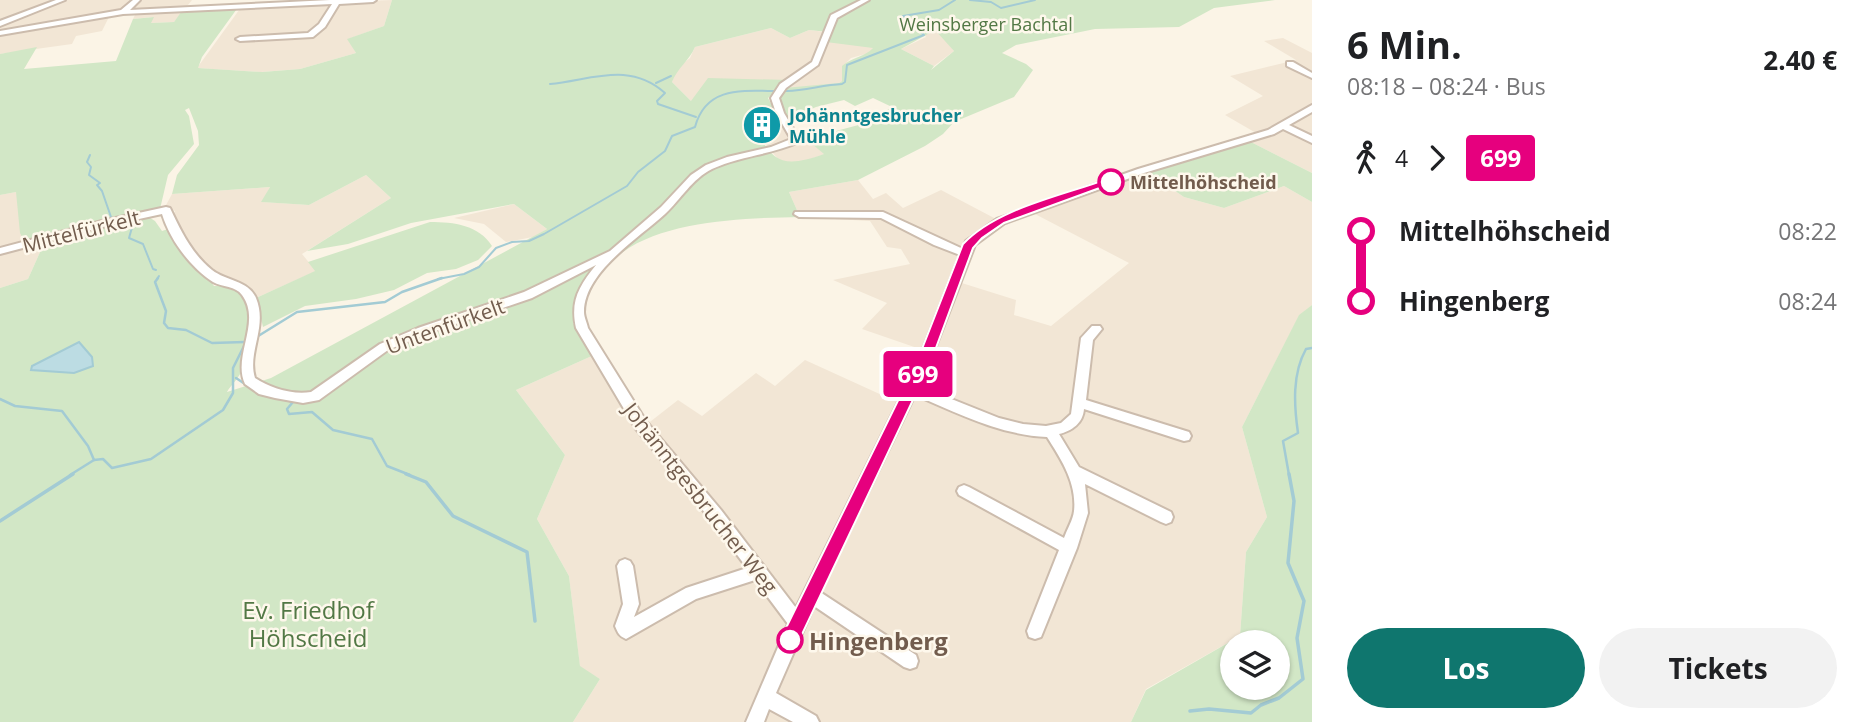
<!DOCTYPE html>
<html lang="de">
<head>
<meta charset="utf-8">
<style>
	:root { --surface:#fff; --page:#f2f2f2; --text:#202124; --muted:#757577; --accent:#0f766e }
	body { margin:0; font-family:"Open Sans",sans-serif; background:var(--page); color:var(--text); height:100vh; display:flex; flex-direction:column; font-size:26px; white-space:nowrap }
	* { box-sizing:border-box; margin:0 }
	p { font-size:23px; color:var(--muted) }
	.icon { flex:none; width:38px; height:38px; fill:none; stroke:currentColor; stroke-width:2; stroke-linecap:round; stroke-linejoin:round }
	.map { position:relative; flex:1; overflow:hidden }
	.panel { display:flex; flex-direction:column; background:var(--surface); width:560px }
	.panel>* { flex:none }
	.badge { padding:0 14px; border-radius:5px; font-size:24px; line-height:46px }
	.fabs { position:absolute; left:1220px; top:630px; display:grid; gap:14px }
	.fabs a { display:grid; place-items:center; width:70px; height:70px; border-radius:50%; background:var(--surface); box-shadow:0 2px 5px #0004; font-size:35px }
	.map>.badge { position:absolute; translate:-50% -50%; box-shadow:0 0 0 4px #fff }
	.legs { display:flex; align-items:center; gap:10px; height:77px; padding:0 35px; font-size:23px }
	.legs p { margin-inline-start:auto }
	.overview { display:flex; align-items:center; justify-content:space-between; height:119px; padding:0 35px }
	h1 { font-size:38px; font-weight:700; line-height:52px }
	.primary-button { display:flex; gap:14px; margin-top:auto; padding:14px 35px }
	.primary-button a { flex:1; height:80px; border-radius:42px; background:var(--accent); color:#fff; font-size:28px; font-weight:700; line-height:80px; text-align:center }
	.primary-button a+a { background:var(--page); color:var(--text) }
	ul { padding:0 35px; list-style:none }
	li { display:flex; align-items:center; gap:24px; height:70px; font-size:26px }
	li i { display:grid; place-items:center; width:10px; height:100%; margin:0 9px; background:currentColor }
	li i::after { content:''; width:18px; height:18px; margin:-9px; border:5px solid; border-radius:50%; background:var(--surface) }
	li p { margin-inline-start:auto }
	li:first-child i { background:linear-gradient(#0000 50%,currentColor 0) }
	li:last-child i { background:linear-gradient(currentColor 50%,#0000 0) }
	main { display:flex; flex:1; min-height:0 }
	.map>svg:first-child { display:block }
	.residential { fill:#f2e6d5 }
	.green { fill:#d2e7c6; fill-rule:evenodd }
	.water { fill:#bcdce3; stroke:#a3cbd4; stroke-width:2 }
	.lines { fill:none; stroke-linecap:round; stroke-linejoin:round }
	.stream-far2 { stroke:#a3cbd4; stroke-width:2 }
	.stream-far1 { stroke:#a3cbd4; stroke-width:2.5 }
	.stream { stroke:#a3cbd4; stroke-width:3.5 }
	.minor-casing { stroke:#ccbcad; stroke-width:4 }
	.minor { fill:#fff; fill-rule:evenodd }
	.line-1 { fill:#e6007e; stroke:#fff; stroke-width:2 }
	.stop-1-dot { fill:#fff; stroke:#e6007e; stroke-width:3.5 }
	.labels { text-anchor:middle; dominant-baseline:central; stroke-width:5; stroke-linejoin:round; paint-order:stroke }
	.far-park-label { font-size:18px; fill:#527845; stroke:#fef8ec }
	.far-culture-label { font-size:18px; font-weight:bold; fill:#0d838f; stroke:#fef8ec; text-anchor:start }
	.far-stop-label { font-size:18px; font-weight:bold; fill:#725c4d; stroke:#fef8ec; text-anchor:start }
	.street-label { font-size:21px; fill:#725c4d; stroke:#fef8ec }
	.near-park-label { font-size:24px; fill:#527845; stroke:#fef8ec }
	.near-stop-label { font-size:24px; font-weight:bold; fill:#725c4d; stroke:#fef8ec; text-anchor:start }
</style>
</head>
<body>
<main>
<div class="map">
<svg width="1312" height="722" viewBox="0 0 1312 722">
	<rect width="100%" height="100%" fill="#fbf4e6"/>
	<g class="residential">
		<polygon points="0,0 192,0 174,22 150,23 153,17 133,19 136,13 110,15 102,31 76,36 72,44 0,54"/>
		<polygon points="392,0 384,26 348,39 356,53 300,69 261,72 197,68 242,6"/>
		<polygon points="771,28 790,38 809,30 825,32 874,47 869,53 851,58 843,66 842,81 839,83 691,101 672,82 677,68 690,58 695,47"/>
		<polygon points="933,29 939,32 954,51 934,66 901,49 926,37 924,34"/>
		<polygon points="1283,38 1312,53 1312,173 1249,141 1263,137 1225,115 1263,96 1230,76 1296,60 1264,41"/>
		<polygon points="775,111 793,138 799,141 806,139 825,154 799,163 786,163 779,160 759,137 752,117"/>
		<polygon points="1147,172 1184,197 1224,208 1284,186 1312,202 1312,305 1299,316 1242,427 1267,517 1246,552 1240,636 1146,689 1131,722 573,722 600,679 580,667 569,576 537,519 565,455 516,390 594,355 646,425 678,400 702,416 756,373 775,386 805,360 895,401 915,369 923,350 862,329 887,303 833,280 910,264 901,249 887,247 870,221 800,217 789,192 858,180 873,199 886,193 903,208 941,190 996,219 970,235 958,256 949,279 1016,300 1014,315 1051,326 1129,263 1035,214"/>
		<polygon points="366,175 391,198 302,254 316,271 256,298 242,284 218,277 193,251 172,219 175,211 165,207 172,194 270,187 262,202 309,205"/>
		<polygon points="16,192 45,241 28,279 0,288 0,195"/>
		<polygon points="514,204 547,229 533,237 506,242 484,224 454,218"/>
	</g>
	<g class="green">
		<path d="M 392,0 L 1275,0 L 1214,8 L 1179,27 L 1095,29 L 1016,45 L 1002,53 L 1026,64 L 1033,70 L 1014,97 L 954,122 L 943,134 L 925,146 L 858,180 L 789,192 L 800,217 C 748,218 667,220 623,252 C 605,264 594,284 583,303 L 574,305 L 573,323 L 594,355 L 516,390 L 565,455 L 537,519 L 569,576 L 580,666 L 600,679 L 573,722 L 0,722 L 0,288 L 28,279 L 45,241 L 147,216 L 155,221 L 162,231 L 171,228 L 214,286 C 219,286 226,285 231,286 C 261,293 249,349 242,370 C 239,378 231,385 227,392 L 271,378 L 547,229 L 514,204 L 411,223 L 348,244 L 307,251 L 391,198 L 366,175 L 309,205 L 261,202 L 270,187 L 172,194 L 177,175 L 199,145 L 198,131 L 189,108 L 185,110 L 189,116 L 194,144 L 168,175 L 160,209 L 25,242 L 20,233 L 16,192 L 0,195 L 0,54 L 37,47 L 24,69 L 116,61 L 133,19 L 154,17 L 151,23 L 174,22 L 184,8 L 239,6 L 202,57 L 198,68 L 262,72 L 300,69 L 356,53 L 347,39 L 384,26 ZM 771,28 L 790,38 L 809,30 L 828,32 L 826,42 L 873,48 C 865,57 852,57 842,66 L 842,81 L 839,83 L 784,88 L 780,99 L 787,120 L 816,107 L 844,100 L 855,106 L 873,98 L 892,107 L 866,123 L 806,139 L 824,154 C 780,170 769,161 752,118 L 775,111 L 768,98 L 789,80 L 708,78 L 691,101 L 672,82 C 678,67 689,61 695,47 ZM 935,30 L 954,51 L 931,70 L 934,66 L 901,49 Z"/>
		<polygon points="1249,141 1312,173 1312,202 1284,186 1224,208 1184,197 1147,172"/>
		<path d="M 430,222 C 454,222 479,225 492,246 L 478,260 L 456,269 L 427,273 L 394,290 L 356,299 L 305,306 L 263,327 L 256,298 L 315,271 L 308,262 Z"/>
		<path d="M 1312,305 L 1312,722 L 1131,722 L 1146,690 L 1240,636 L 1246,552 L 1267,517 L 1242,427 L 1299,315 ZM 1232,642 L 1278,642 L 1278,688 L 1232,688 Z"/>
	</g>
	<polygon class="water" points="79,342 92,357 93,366 74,373 31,370 32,366"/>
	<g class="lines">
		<g class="stream-far2">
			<polyline points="970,0 991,2 1001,8 1035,0"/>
			<polyline points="656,83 671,76"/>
			<path d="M 550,84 C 592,80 629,61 665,93 L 657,101 L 658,104 L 696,117"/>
			<polyline points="90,155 87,162 91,167 89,175 100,183 97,185 102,191 111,217"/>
			<polyline points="125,222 133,224 129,238 143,244 153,269 156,270"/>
			<polyline points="157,279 159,276"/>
			<path d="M 438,279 L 464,274 L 479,267 L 496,248 L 512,242 L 529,241 L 544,234 L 627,186 L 638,172 L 665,151 L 672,136 L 695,127 C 707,82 750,92 787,91 C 806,90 824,85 842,84 L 845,82 L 847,65 L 924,35 L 903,16 L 939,10 L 955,0"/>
		</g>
		<g class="stream-far1">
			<polyline points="158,278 155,282 166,311 164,323 168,328 186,330 212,343 245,342"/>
			<polyline points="255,338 297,312 385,302 402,292 442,278"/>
			<polyline points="236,378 254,390"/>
			<polyline points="0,399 15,406 62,411 88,446 94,460"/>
			<polyline points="282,399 293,402 287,409 289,414 312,412 333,430 372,439 387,466 410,475"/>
			<polyline points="70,475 94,460 103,459 112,468 151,459 223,410 233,393 233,368 246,342"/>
			<path d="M 1289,475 L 1283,441 L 1298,433 C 1294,405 1292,374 1306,349 L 1312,348"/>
		</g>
		<g class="stream">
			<polyline points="406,474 426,482 453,516 527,552 535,621"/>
			<polyline points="0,521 73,474"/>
			<polyline points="1190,711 1209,709 1251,713 1261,705 1279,698 1303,679 1297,638 1304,601 1288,563 1294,501 1289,474"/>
		</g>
		<g class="minor-casing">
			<g id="minor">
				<polygon points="56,0 65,0 0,26 0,21"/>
				<polygon points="133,0 140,0 130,10 330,0 376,0 373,2 339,4 325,27 313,37 240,41 236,39 240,37 308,33 319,24 332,4 123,14 0,35 0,31 121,10"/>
				<path d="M 861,0 L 869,0 L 837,18 L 818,65 L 786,88 L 779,98 L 784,113 L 800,140 L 799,142 C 771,155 739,156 712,169 C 692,179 681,199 665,214 C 639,238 584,272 584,312 C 584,317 587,323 588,328 L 646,421 L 721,510 L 796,608 L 917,364 L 960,255 L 934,245 L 881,218 L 799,217 L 794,214 L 795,212 L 883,212 L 963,249 L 966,241 L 997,219 L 1138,169 L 1268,130 L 1312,105 L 1312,112 L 1289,125 L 1312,136 L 1312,143 L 1283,129 L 1274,134 L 1144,173 L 1005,223 L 975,245 L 929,364 L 919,386 L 999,418 L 1023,424 L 1046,426 L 1061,423 L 1071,414 L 1081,338 L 1092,326 L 1100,326 L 1102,329 L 1093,340 L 1086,400 L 1189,432 L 1191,436 L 1189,440 L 1184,441 L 1084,409 C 1083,423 1072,431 1059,434 L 1079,467 L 1171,512 L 1173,517 L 1171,522 L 1166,524 L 1161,522 L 1085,484 L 1088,513 L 1077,548 L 1041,637 L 1035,639 L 1029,637 L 1027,631 L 1059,550 L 959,495 L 957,491 L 959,487 L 964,485 L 969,487 L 1064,538 C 1067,529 1073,520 1074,511 C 1077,483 1061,459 1047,437 C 1000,435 957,413 915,395 L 820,592 L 916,655 L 918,661 L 916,667 L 910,669 L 904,667 L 814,606 L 776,693 L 816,716 L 819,722 L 793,722 L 769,709 L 764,722 L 746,722 L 788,624 L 755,580 L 696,599 L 626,639 C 619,636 618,633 615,626 L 623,604 L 617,566 L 620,561 L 625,559 L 630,561 L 633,566 L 639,604 L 634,617 L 686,588 L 747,568 L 711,520 L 636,429 L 576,328 C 570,301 579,286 596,265 L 532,298 L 426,334 L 388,350 L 319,400 L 303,403 L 275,398 L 259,394 L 245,384 C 232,356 262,322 242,295 C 236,286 222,287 213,282 C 190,267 170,240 162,214 L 102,227 L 0,254 L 0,248 L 102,221 L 166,207 L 170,208 C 181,231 191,253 212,270 C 226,281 248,280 256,298 C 268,327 247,352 255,378 C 270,388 292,395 311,392 L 380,344 L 418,328 L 524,292 L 610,251 L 661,207 L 691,175 L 706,165 L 727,157 L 771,147 L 791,139 L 776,113 L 771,98 L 780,84 L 812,62 L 831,15 Z"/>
				<polygon points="1287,62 1293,62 1312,73 1312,78 1287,66"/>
			</g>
		</g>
		<use href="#minor" class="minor"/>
	</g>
	<path class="line-1" d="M 1107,179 L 1116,182 L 1004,223 L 982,238 L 973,248 L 930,364 L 796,647 L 790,649 L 783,647 L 780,640 L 783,634 L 916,364 L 963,244 C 997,208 1061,196 1107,179 Z"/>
	<defs>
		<g id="building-disc" transform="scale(2.0125)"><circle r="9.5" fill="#0f9aa8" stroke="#fef8ec"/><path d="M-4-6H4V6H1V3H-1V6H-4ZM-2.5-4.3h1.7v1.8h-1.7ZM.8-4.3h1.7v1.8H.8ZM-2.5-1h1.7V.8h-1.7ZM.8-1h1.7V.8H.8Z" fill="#fff"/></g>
	</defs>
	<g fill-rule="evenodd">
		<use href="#building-disc" x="762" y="125"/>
	</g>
	<g class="stop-1-dot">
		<circle cx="1111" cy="182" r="12"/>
		<circle cx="790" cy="640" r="12"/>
	</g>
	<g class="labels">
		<g class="far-park-label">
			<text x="986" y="24">Weinsberger Bachtal</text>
		</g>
		<g class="far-culture-label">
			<text x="789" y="115">Johänntgesbrucher<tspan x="789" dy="21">Mühle</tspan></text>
		</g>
		<g class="far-stop-label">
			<text x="1130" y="182">Mittelhöhscheid</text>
		</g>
		<g class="street-label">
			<text transform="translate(81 231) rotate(-14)">Mittelfürkelt</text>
			<text transform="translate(445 326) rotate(-20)">Untenfürkelt</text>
			<text transform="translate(701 498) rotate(52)">Johänntgesbrucher Weg</text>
		</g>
		<g class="near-park-label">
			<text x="308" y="609">Ev. Friedhof<tspan x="308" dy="28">Höhscheid</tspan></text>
		</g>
		<g class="near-stop-label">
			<text x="809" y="640">Hingenberg</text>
		</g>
	</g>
</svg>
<div class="fabs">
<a><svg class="icon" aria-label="layers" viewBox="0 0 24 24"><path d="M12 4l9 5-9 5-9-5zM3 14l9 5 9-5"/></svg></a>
</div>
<b class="badge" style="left:918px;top:374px;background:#e6007e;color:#fff">699</b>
</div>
<section class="panel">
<div class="overview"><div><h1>6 Min.</h1><p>08:18 – 08:24 · Bus</p></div><b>2.40 €</b></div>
<div class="legs"><svg class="icon" aria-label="walk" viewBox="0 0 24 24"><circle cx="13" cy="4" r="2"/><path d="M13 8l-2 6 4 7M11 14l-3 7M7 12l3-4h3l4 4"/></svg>4<svg class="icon" aria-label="forward" viewBox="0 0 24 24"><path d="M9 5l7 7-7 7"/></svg><b class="badge" style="background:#e6007e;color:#fff">699</b></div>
<ul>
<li><i style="color:#e6007e"></i><b>Mittelhöhscheid</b><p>08:22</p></li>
<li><i style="color:#e6007e"></i><b>Hingenberg</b><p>08:24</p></li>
</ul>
<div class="primary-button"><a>Los</a><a>Tickets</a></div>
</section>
</main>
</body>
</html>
